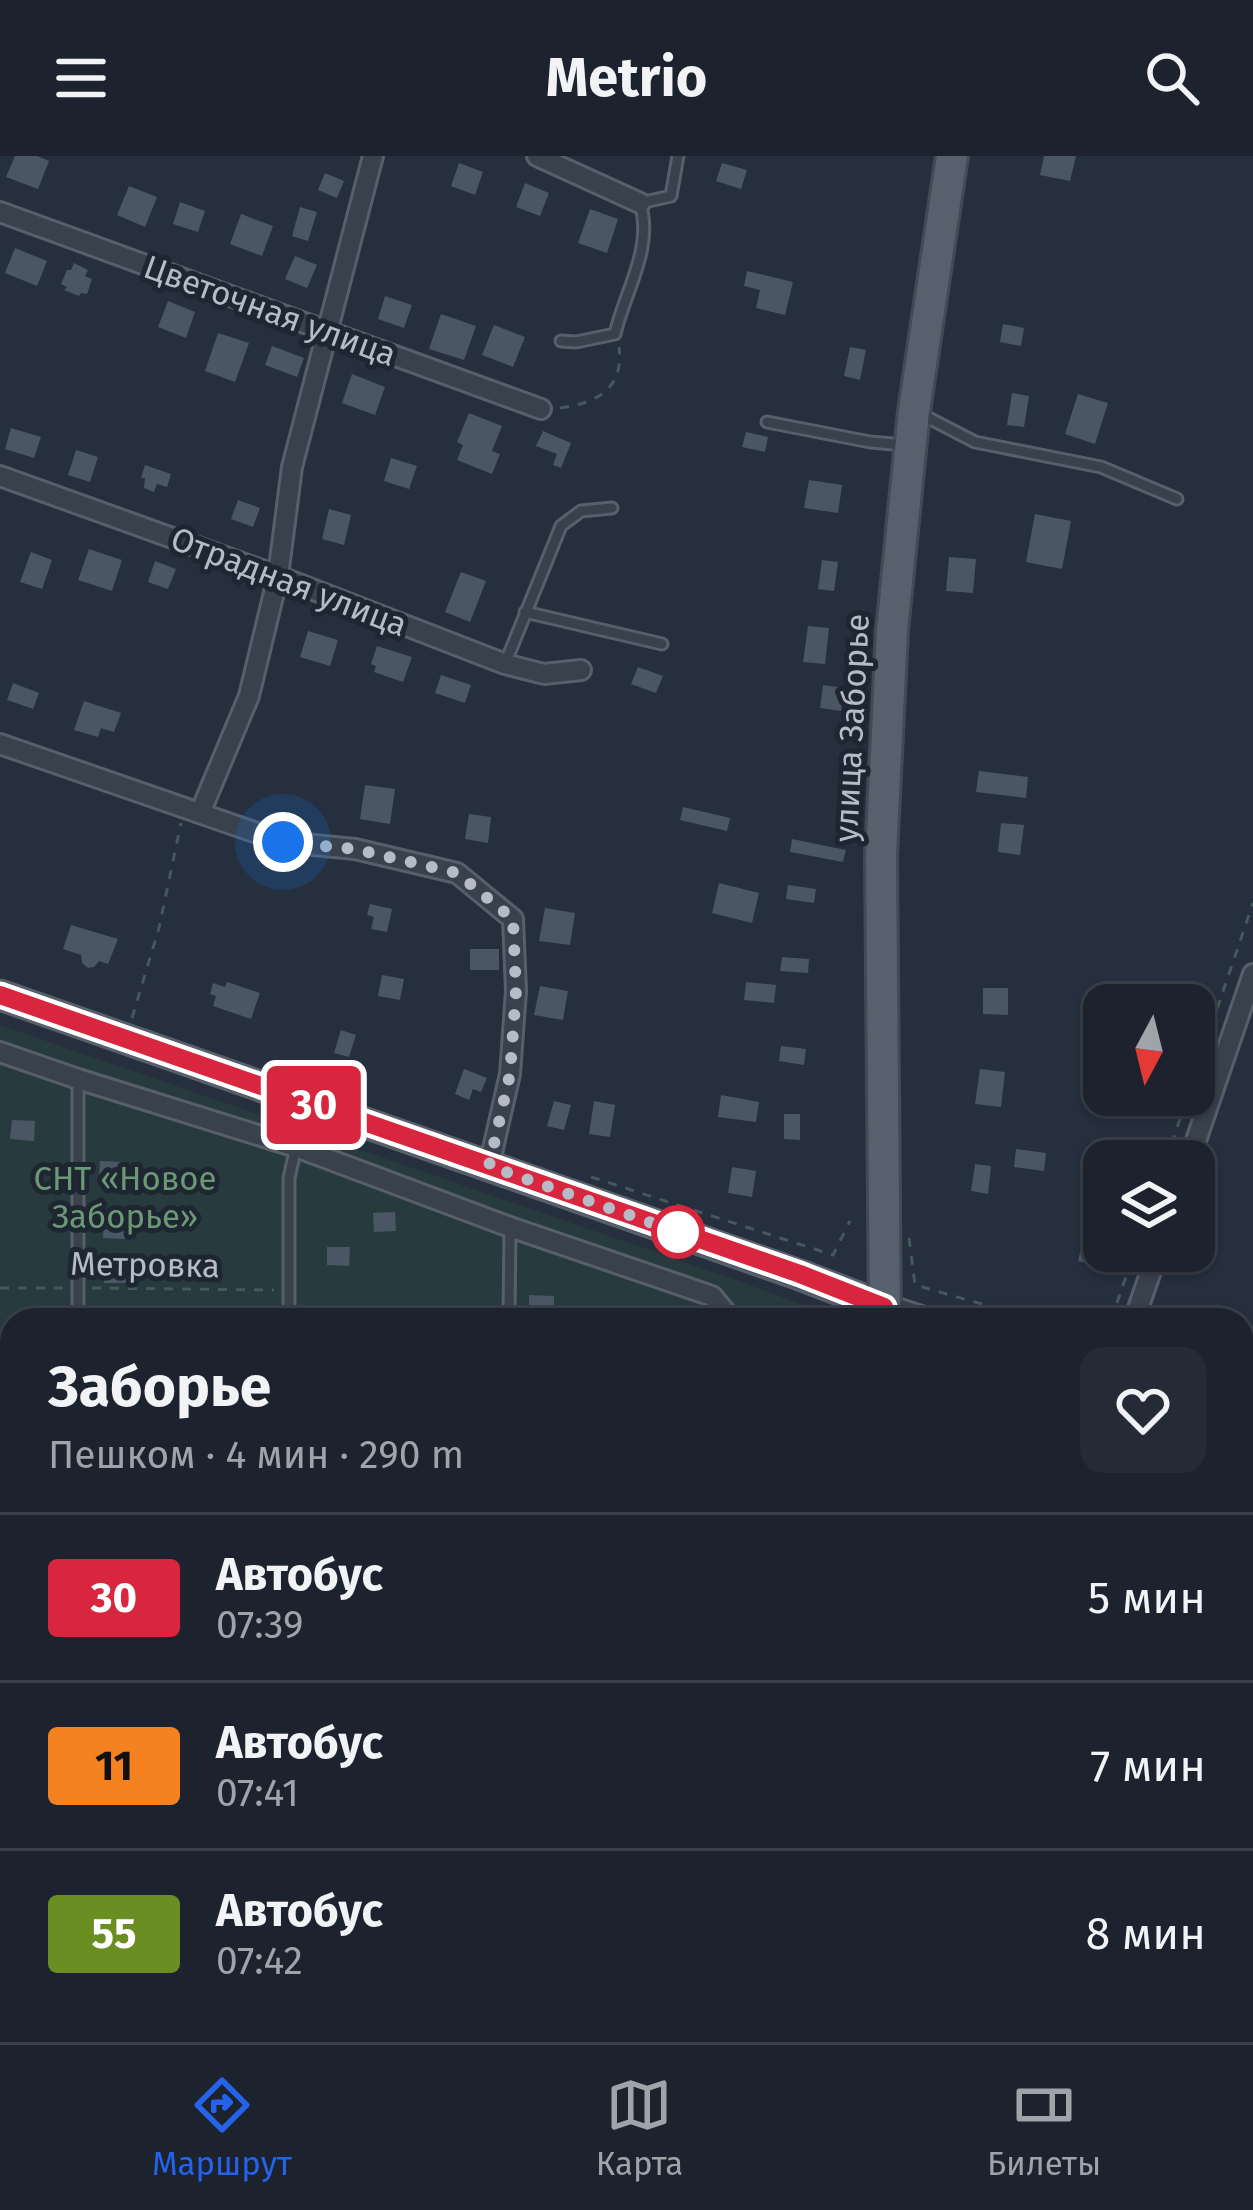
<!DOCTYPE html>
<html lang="ru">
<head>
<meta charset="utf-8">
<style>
	:root { --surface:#1c232e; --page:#252b36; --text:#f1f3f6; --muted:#a0a4aa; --line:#3a404a; --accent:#2563eb }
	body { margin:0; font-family:"Fira Sans",sans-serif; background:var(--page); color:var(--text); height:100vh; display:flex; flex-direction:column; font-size:45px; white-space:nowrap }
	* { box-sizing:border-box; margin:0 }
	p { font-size:39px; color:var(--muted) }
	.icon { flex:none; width:66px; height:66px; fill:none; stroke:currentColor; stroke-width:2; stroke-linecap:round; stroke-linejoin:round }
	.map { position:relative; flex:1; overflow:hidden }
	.side { position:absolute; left:0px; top:1152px; width:1254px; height:735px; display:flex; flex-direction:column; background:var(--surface); border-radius:36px 36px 0 0; box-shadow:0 3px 9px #0004,0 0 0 3px var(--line) }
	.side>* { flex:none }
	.badge { padding:0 24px; border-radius:9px; font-size:42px; line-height:78px }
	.needle { width:78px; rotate:187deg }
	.fabs { position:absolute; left:1083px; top:828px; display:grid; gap:24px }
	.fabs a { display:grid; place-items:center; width:132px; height:132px; border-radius:24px; background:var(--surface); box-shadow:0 3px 9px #0004,0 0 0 3px var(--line); font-size:60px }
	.you { position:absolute; width:60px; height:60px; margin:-30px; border:9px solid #fff; border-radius:50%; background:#1a73e8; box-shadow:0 0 0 18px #1a73e833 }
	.map>.badge { position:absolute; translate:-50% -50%; box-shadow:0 0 0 6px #fff }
	.round { display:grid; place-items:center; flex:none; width:126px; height:126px; border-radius:24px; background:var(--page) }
	.summary { display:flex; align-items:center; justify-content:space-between; height:204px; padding:0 48px }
	h1 { font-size:57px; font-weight:700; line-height:90px }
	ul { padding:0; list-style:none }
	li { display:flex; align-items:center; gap:36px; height:168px; padding:0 48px; border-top:3px solid var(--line) }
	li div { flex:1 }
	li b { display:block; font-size:45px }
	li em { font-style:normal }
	li .badge { min-width:132px; font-weight:700; text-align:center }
	header { display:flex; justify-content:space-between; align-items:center; height:156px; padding:0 48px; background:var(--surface); font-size:54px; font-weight:700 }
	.dock { display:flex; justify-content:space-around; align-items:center; height:168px; border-top:3px solid var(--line); background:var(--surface); font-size:33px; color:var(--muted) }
	.dock a { display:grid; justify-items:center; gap:6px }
	.dock .current { color:var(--accent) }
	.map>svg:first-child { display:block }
	.green { fill:#273b3e }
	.building { fill:#4b5665 }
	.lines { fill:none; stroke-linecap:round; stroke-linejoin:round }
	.service-casing { stroke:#575f6b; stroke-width:15 }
	.minor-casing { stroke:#575f6b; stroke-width:24 }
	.tertiary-casing { stroke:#575f6b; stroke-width:30 }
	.secondary-casing { stroke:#575f6b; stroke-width:33 }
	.primary-casing { stroke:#424a56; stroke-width:36 }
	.path { stroke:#45585b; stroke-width:3; stroke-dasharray:9 9; stroke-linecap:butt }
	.service { stroke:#39414d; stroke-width:9 }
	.minor { stroke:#39414d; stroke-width:18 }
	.tertiary { stroke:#39414d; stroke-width:24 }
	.secondary { stroke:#475060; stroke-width:27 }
	.primary { stroke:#57606d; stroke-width:30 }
	.line-casing { stroke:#fff; stroke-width:27 }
	.line { stroke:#d7263d; stroke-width:18 }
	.walk { stroke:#b5bcc8; stroke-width:12; stroke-dasharray:0 21.6 }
	.stop-dot { fill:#fff; stroke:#d7263d; stroke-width:6 }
	.labels { text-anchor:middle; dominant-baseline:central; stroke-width:10; stroke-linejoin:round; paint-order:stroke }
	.street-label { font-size:33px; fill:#b5bcc8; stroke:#1e2632 }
	.park-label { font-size:33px; fill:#6d9876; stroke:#1e2632 }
</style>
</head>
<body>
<header><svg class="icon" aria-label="menu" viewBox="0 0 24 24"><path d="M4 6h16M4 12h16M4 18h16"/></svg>Metrio<svg class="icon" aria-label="search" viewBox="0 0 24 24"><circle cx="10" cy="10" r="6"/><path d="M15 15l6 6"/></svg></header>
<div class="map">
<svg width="1253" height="1886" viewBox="0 0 1253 1886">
	<rect width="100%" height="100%" fill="#252f3d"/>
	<polygon class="green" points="0,869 736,1124 805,1150 814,1164 12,1164 12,1875 857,1875 857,1886 0,1886"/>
	<g class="building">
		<polygon points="15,0 37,0 49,5 38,33 6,21"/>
		<polygon points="1044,0 1076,0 1070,25 1040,19"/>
		<polygon points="459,7 483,16 475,39 451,30"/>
		<polygon points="722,7 747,14 741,33 716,25"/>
		<polygon points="325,17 344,25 337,42 318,34"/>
		<polygon points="525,27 549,37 540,60 516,51"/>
		<polygon points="129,30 157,41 145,71 117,59"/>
		<polygon points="180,46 205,55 198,76 173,68"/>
		<polygon points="300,51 317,56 308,85 292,80"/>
		<polygon points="590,53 618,63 607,97 578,87"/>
		<polygon points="241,58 273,70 262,100 230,88"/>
		<polygon points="15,92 47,105 37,130 5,117"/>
		<polygon points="295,100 317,109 307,132 285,123"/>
		<polygon points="74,107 88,114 85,120 92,123 87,138 81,137 79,140 64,134 67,131 61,128 67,114 71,114"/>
		<polygon points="747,115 793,126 785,159 756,152 760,134 744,130"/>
		<polygon points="385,140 412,149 404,172 378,163"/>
		<polygon points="168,145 195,156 186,182 158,171"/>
		<polygon points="441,158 476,170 464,204 429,193"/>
		<polygon points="1003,168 1024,172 1021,190 1000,186"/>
		<polygon points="494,169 525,181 513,211 482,199"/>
		<polygon points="218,177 249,187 235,226 205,215"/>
		<polygon points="272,190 304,202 297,221 265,209"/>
		<polygon points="850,191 866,194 860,224 844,220"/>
		<polygon points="352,218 385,231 375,259 342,247"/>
		<polygon points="1012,237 1029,240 1024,271 1007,269"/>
		<polygon points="1078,238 1108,247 1095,288 1065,278"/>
		<polygon points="469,257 502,270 492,295 500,298 492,318 457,304 463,289 457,286"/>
		<polygon points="11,272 41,281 34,302 5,293"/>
		<polygon points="543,275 571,287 561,312 553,309 557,298 536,290"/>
		<polygon points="746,276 768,281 765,296 742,291"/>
		<polygon points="76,294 98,301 90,326 68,319"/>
		<polygon points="391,302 417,310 409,333 384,325"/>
		<polygon points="145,309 171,318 167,331 157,328 154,336 144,332 145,322 141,322"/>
		<polygon points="809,324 842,329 838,357 804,352"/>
		<polygon points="238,344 260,352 253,371 231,363"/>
		<polygon points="329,353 351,359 344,389 322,383"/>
		<polygon points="1035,358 1071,365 1062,413 1026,406"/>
		<polygon points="89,393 122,404 112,435 78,424"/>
		<polygon points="31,396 52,404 42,433 20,426"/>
		<polygon points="949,401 976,403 973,437 946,435"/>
		<polygon points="822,404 838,406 834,435 818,433"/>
		<polygon points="155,405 176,413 168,433 148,426"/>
		<polygon points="461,416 486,425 470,466 445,456"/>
		<polygon points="808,470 829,472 825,508 803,506"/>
		<polygon points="308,475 338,484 330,510 300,501"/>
		<polygon points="377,490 412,501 403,526 374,516 376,510 371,508"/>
		<polygon points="638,511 663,520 656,537 631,528"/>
		<polygon points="441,519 471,529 465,547 435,537"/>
		<polygon points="13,527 39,537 33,553 7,544"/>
		<polygon points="823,529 844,532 841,555 820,552"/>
		<polygon points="84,545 121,557 114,576 101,572 98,581 74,574"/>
		<polygon points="979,615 1028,621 1026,642 976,636"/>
		<polygon points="365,629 395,633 390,668 360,663"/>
		<polygon points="683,651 730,662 727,675 680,664"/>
		<polygon points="469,658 491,661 488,687 465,683"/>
		<polygon points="1001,667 1024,669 1020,699 998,696"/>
		<polygon points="792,683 846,694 843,706 790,696"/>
		<polygon points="719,727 759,737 752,767 712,757"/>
		<polygon points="788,729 816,733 814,747 786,743"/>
		<polygon points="370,748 392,753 387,776 371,773 374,761 367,759"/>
		<polygon points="545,752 575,757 570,789 539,785"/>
		<polygon points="71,769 118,783 108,808 99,805 94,811 88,812 82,807 81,799 63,793"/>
		<rect x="470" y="793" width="29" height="21"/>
		<polygon points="782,801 809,803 808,817 780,815"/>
		<polygon points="382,819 404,823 400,844 378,840"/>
		<polygon points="227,826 260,837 251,863 213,850 216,840 210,838 213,827 225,831"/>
		<polygon points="746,826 776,829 774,847 744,844"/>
		<polygon points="540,830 568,835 563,864 534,859"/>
		<polygon points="983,832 1008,832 1008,859 983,858"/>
		<polygon points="341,874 356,879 349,901 334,897"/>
		<polygon points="781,890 806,893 804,909 779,905"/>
		<polygon points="464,913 487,922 481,936 473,933 469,944 455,938"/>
		<polygon points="980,913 1005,916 1001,951 975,948"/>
		<polygon points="721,939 759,946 756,966 718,961"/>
		<polygon points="554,945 571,949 564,974 547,970"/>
		<polygon points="594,945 615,949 610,981 589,978"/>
		<polygon points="784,958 800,958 800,984 784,983"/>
		<polygon points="12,964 35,965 34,985 10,983"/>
		<polygon points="1016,993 1046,997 1044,1015 1014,1011"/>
		<polygon points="100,1005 122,1006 121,1023 99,1022"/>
		<polygon points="975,1008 991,1010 988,1038 971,1035"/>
		<polygon points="732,1011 756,1015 752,1041 728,1037"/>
		<polygon points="395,1056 396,1075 374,1076 373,1057"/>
		<polygon points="104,1062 126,1063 125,1083 103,1082"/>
		<polygon points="1087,1068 1104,1072 1097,1109 1078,1105"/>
		<polygon points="327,1091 350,1091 349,1110 327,1109"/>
		<polygon points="103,1107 128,1107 128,1127 104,1127"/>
		<polygon points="529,1139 554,1140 554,1159 529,1158"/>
		<polygon points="1243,1486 1253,1488 1253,1526 1242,1525"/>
	</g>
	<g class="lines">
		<g class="service-casing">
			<g id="service">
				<path d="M 561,185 L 576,186 L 615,178 C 625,135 654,92 640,47 L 671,40 L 678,0"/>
				<polyline points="919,257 975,286 1101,311 1177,343"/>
				<polyline points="767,266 870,286 905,289"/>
				<polyline points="525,456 662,488"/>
				<polyline points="505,508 561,370 581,355 612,352"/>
				<polyline points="78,923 78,1164"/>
				<polyline points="289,1164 289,1022 296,991 299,949"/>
				<polyline points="509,1164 510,1071"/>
				<polyline points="1242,1829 1253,1831"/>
				<polyline points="76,1875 76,1886"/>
				<polyline points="288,1875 288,1886"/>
				<polyline points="504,1886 504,1875"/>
			</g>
		</g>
		<g class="minor-casing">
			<g id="minor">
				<polyline points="537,0 640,47"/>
				<polyline points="0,56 541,253"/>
				<polyline points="0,320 278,420 505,508 544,518 581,514"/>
				<polyline points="0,588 283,686 355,693 457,717 513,763 516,835 510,918 489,1010"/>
				<polyline points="200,657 249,540 278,420 292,311 373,0"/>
				<polyline points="0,896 78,923 296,991 510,1071 712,1140 732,1164"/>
				<polyline points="1189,1005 1253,818"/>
				<polyline points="1134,1164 1158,1095"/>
				<polyline points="1242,1791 1253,1735"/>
				<polyline points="1012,1875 1013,1886"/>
				<polyline points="735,1886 735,1875"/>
				<polyline points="1222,1886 1224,1875"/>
			</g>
		</g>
		<g class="tertiary-casing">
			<g id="tertiary">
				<polyline points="884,1151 924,1164"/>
				<polyline points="1242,1267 1253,1271"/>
			</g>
		</g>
		<g class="secondary-casing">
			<polyline id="secondary" points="0,839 800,1119 884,1151"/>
		</g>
		<g class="primary-casing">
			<g id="primary">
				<polyline points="885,1164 881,700 892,475 914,255 952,0"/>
				<polyline points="889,1886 889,1875"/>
			</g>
		</g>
		<g class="path">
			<path d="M 560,252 C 598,247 624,232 619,191"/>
			<polyline points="132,862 159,772 181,667"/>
			<polyline points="1194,921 1253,747"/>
			<polyline points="1166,1005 1188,939"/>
			<polyline points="591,1021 833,1099 850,1065"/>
			<polyline points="909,1082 915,1129 1038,1164"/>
			<polyline points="0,1132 64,1132"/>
			<polyline points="92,1132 274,1134"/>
			<polyline points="819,1152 832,1164"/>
			<polyline points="1111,1164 1135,1095"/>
			<polyline points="1242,1226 1253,1230"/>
			<polyline points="1242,1297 1253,1300"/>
			<polyline points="0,1635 12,1635"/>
		</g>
		<use href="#service" class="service"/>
		<use href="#minor" class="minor"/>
		<use href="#tertiary" class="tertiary"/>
		<use href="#secondary" class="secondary"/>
		<use href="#primary" class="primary"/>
	</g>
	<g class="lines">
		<g class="line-casing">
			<polyline id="line" points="0,839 800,1118 884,1151 881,1164"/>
		</g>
		<use href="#line" class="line"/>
		<polyline class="walk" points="283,686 355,693 457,717 513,763 516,835 510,918 489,1010 678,1076"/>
	</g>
	<circle class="stop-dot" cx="678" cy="1076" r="24"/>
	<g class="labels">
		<g class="street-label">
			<text transform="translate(270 155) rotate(20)">Цветочная улица</text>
			<text transform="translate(289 426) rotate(21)">Отрадная улица</text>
			<text transform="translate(852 572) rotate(-87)">улица Заборье</text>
			<text transform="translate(145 1109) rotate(1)">Метровка</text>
		</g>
		<g class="park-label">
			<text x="125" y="1023">СНТ «Новое<tspan x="125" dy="38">Заборье»</tspan></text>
		</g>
	</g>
</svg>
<div class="fabs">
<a><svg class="needle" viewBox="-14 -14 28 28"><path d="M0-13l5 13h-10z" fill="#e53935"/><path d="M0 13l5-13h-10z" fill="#a0a4aa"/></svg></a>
<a><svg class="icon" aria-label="layers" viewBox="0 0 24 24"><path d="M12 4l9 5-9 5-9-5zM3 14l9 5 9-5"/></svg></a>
</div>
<div class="you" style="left:283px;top:686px"></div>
<b class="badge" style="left:314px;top:949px;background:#d7263d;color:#fff">30</b>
<section class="side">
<div class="summary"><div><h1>Заборье</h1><p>Пешком · 4 мин · 290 m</p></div><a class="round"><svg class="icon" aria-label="heart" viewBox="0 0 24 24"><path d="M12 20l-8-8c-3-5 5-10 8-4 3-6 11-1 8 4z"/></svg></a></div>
<ul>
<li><span class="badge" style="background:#d7263d;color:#fff">30</span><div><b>Автобус</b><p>07:39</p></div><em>5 мин</em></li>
<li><span class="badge" style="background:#f58220;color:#111">11</span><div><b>Автобус</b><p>07:41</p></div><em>7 мин</em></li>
<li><span class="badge" style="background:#6b8e23;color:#fff">55</span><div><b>Автобус</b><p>07:42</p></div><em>8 мин</em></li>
</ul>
</section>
</div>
<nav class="dock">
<a class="current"><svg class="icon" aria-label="directions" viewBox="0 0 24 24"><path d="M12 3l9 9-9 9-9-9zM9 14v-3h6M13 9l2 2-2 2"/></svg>Маршрут</a>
<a><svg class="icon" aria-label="map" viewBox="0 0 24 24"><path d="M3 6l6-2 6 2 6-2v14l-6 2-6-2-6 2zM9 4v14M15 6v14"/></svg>Карта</a>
<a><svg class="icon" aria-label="tickets" viewBox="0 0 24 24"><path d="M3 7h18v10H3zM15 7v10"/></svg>Билеты</a>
</nav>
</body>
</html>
